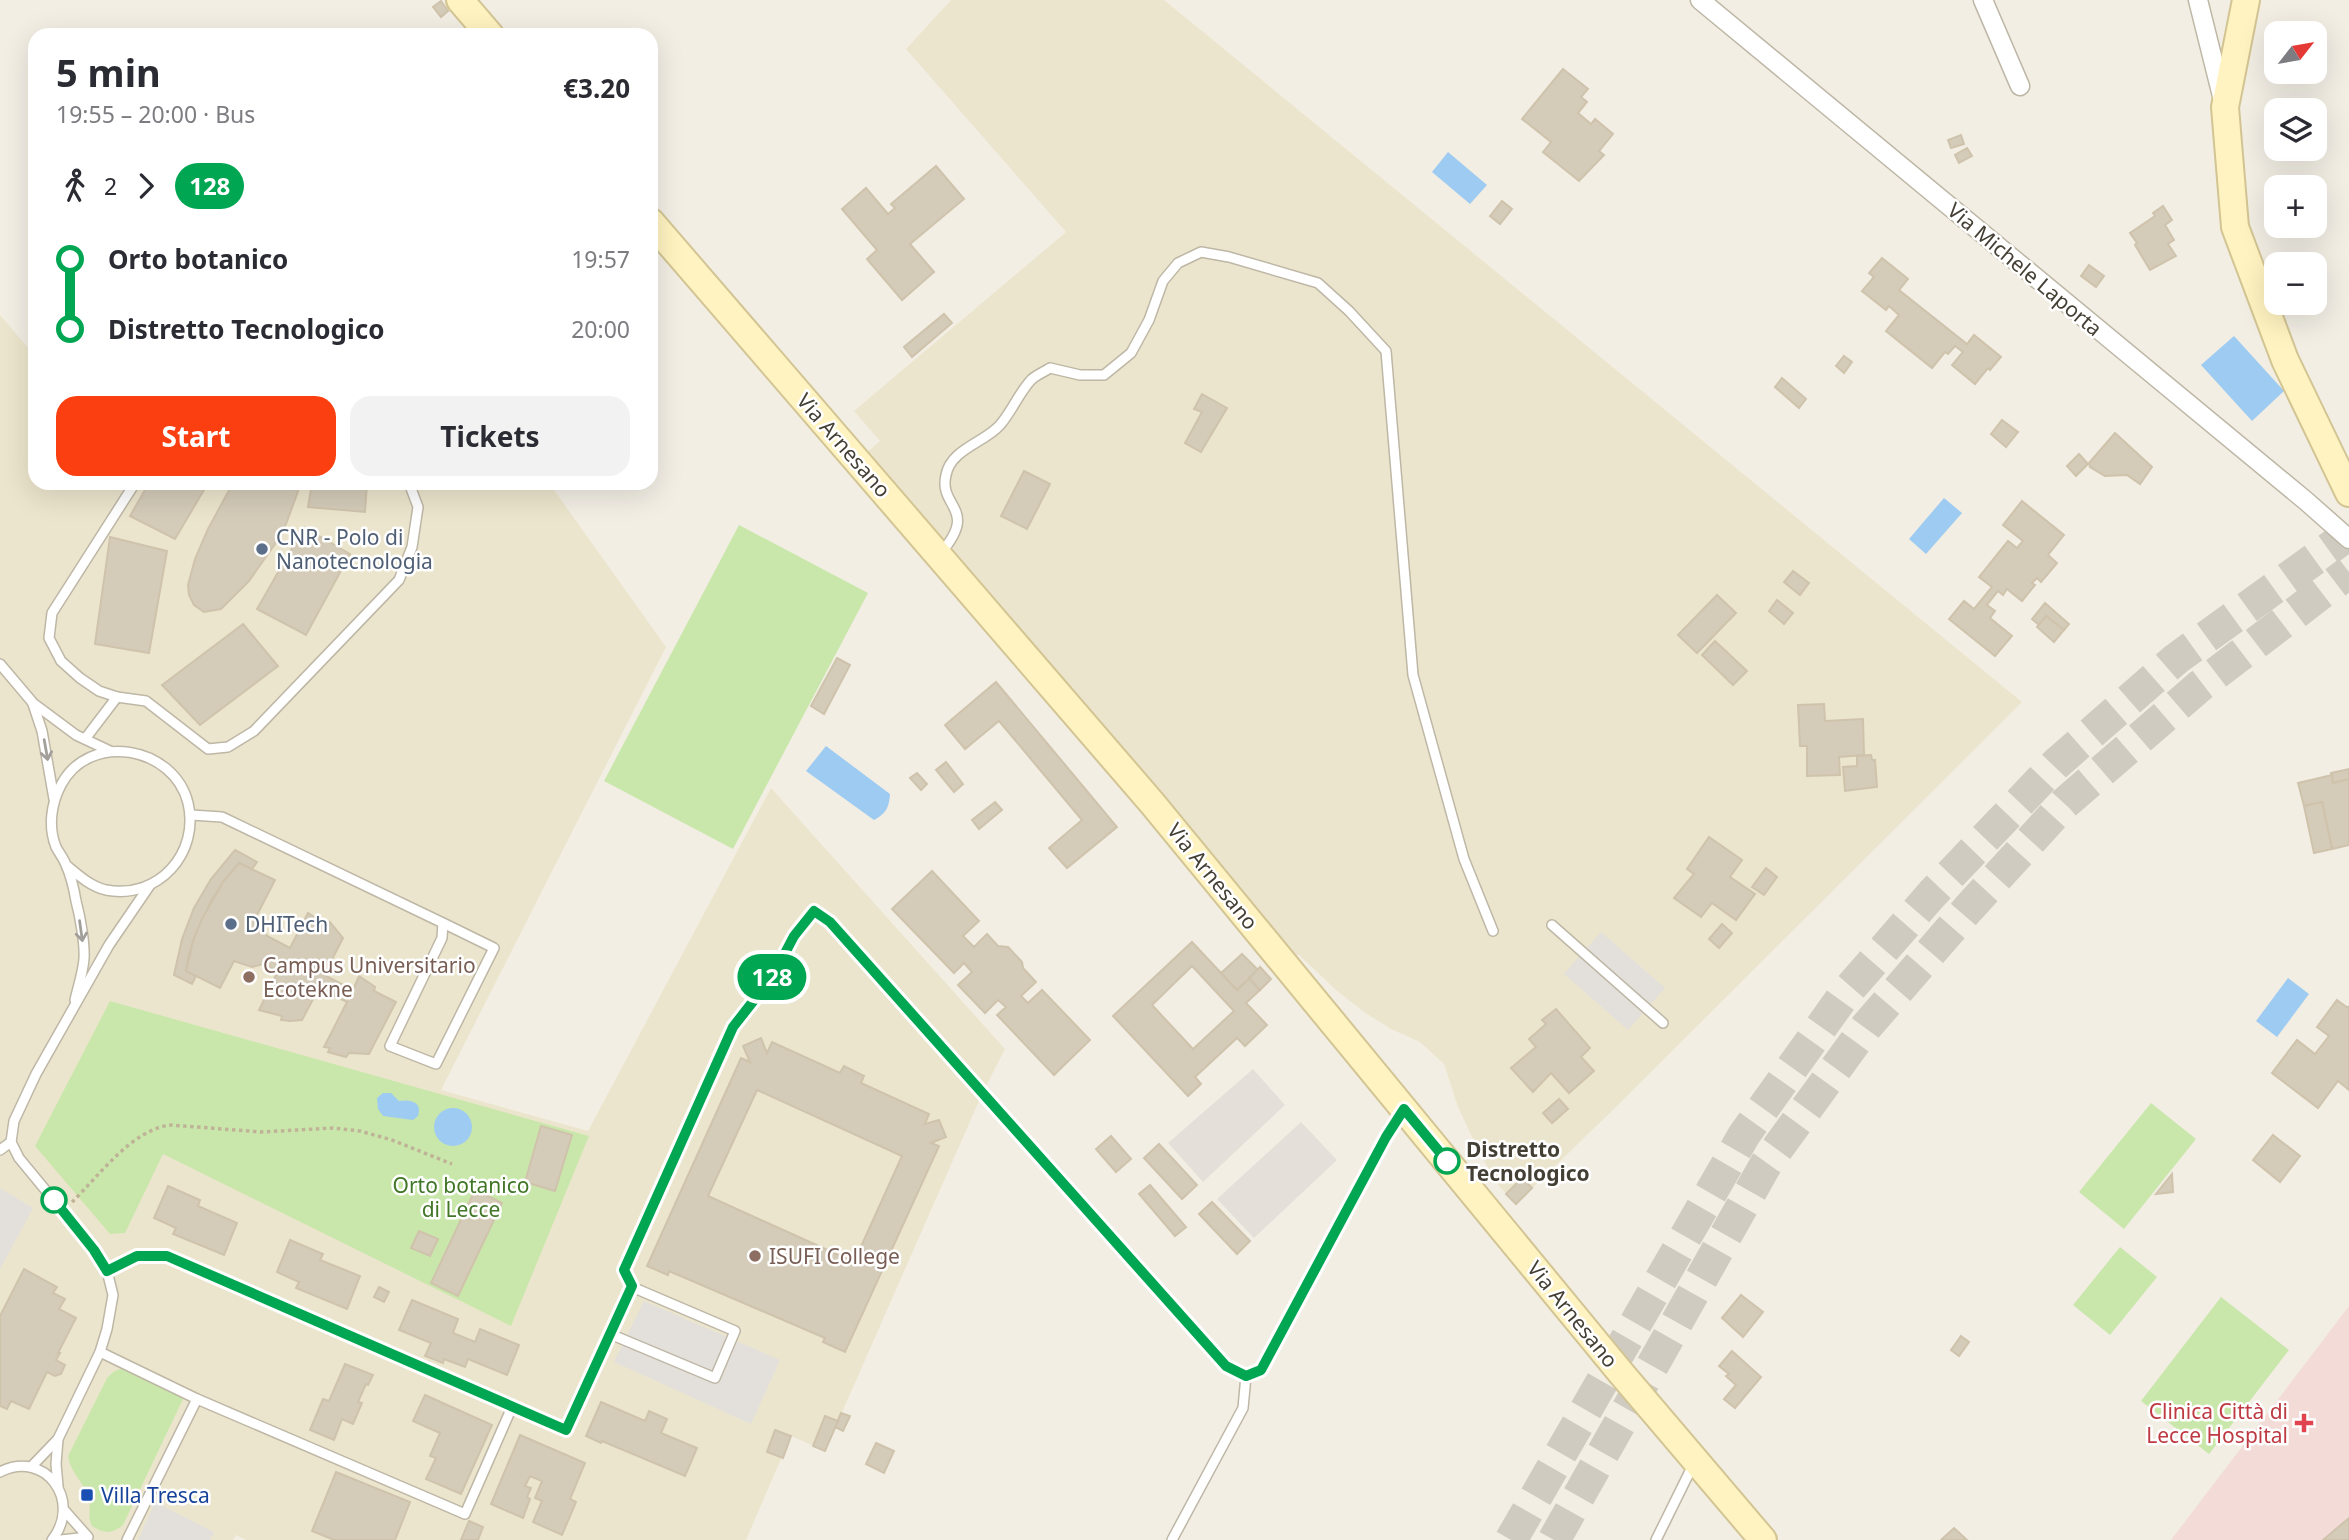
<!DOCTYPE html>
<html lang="en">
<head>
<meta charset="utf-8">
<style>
	:root { --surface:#fff; --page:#f2f2f3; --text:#2b2b33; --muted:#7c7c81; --accent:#fc3f11 }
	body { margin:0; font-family:"Noto Sans",sans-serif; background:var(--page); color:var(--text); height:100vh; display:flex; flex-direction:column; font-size:26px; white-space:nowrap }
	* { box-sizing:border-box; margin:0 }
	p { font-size:23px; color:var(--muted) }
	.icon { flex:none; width:38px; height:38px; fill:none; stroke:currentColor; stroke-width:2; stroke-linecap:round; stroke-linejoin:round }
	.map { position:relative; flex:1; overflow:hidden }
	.drawer { position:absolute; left:28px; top:28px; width:630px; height:462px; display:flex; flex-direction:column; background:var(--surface); border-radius:21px; box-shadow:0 7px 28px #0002 }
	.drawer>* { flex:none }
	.badge { padding:0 14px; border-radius:23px; font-size:24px; line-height:46px }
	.needle { width:46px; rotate:59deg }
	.tools { position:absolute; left:2264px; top:21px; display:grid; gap:14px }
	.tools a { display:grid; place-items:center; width:63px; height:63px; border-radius:14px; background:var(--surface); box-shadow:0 7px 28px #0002; font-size:35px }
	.map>.badge { position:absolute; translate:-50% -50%; box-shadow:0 0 0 4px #fff }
	.legs { display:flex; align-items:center; gap:10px; height:77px; padding:0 28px; font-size:23px }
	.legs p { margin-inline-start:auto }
	.summary { display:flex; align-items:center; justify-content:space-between; height:119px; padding:0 28px }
	h1 { font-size:38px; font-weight:700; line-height:52px }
	.cta { display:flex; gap:14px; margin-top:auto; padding:14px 28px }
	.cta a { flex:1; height:80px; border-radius:21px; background:var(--accent); color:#fff; font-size:28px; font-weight:700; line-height:80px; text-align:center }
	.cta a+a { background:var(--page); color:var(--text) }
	ul { padding:0 28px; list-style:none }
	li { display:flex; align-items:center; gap:24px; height:70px; font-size:26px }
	li i { display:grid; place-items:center; width:10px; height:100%; margin:0 9px; background:currentColor }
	li i::after { content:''; width:18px; height:18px; margin:-9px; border:5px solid; border-radius:50%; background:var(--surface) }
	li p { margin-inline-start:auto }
	li:first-child i { background:linear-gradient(#0000 50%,currentColor 0) }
	li:last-child i { background:linear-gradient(currentColor 50%,#0000 0) }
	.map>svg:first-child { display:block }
	.industrial { fill:#e4e0d9 }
	.education { fill:#ece5cd }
	.medical { fill:#f3dcd7 }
	.green { fill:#cae7ab }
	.parking { fill:#e3e0dc }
	.water { fill:#9ecbf1 }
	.building { fill:#d4cbb9; stroke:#cfc3ac; stroke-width:2; fill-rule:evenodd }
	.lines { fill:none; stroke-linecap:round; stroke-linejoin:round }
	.highway-tunnel { stroke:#cfcbc1; stroke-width:33; stroke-dasharray:33 17; stroke-linecap:butt }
	.lane-casing { stroke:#beb7a6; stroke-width:12 }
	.street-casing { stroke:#beb7a6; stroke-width:21 }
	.secondary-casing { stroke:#d3c593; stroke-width:30 }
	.path { stroke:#bfb397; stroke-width:3.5; stroke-dasharray:3.5 3.5; stroke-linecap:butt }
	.lane { stroke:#fff; stroke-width:9 }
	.street { stroke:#fff; stroke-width:18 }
	.secondary { stroke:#fff3c1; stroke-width:26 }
	.oneway { stroke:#a29f9a }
	.line-1-casing { stroke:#fff; stroke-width:16 }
	.line-1 { stroke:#00a651; stroke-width:10 }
	.service-dot { fill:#5c6f8a; stroke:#fff; stroke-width:2.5 }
	.education-dot { fill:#8d6e63; stroke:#fff; stroke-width:2.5 }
	.stop-1-dot { fill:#fff; stroke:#00a651; stroke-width:3.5 }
	.health-dot { fill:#e0444e; stroke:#fff; stroke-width:2.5 }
	.transit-dot { fill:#1a4fb4; stroke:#fff; stroke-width:2.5 }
	.labels { text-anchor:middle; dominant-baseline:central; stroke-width:5; stroke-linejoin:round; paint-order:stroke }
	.street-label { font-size:21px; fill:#443f34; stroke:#fff }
	.service-label { font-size:21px; fill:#4e5e75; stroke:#fff; text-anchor:start }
	.education-label { font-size:21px; fill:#785e54; stroke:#fff; text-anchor:start }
	.stop-label { font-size:21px; font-weight:bold; fill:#443f34; stroke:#fff; text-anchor:start }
	.park-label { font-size:21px; fill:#417627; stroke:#fff }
	.health-label { font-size:21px; fill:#be3a42; stroke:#fff; text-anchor:end }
	.transit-label { font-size:21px; fill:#164399; stroke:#fff; text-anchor:start }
</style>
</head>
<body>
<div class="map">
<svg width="2349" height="1540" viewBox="0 0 2349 1540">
	<rect width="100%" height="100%" fill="#f2eee4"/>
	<g class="industrial">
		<polygon points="1253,1069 1285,1105 1203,1182 1168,1143"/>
		<polygon points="1301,1122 1337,1160 1254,1238 1217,1199"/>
	</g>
	<g class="education">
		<polygon points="951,0 1164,0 2022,702 1618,1105 1516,1204 1499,1186 1480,1154 1458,1107 1444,1064 1420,1042 1391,1029 1364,1012 1336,990 1299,955 1288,955 951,554 954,547 943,539 936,541 864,455 880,441 854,411 1066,232 906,49"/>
		<polygon points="0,315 35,356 35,483 549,483 666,647 441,1090 588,1131 771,788 1005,1049 983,1092 825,1451 791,1436 746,1540 246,1540 236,1535 233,1540 0,1540"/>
	</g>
	<polygon class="medical" points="2349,1306 2349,1540 2171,1540"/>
	<g class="green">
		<polygon points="739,525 868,593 733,849 604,781"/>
		<polygon points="110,1001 589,1136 511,1326 163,1154 125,1233 110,1234 35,1146"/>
		<polygon points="2151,1103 2196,1139 2124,1229 2079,1192"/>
		<polygon points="2120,1247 2157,1277 2110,1335 2073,1305"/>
		<polygon points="2221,1297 2289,1350 2209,1454 2141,1401"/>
		<path d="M 122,1368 L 180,1394 L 183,1399 L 123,1525 C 112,1534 104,1534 92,1526 C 87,1517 91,1508 89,1498 C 84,1483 70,1472 68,1456 L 107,1378 L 113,1372 Z"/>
	</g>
	<g class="parking">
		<polygon points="1601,932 1665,988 1628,1030 1564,974"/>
		<polygon points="0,1188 33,1208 0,1269"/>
		<polygon points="644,1301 780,1360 751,1424 614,1362"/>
		<polygon points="155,1502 214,1532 210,1540 138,1540"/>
	</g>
	<g class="water">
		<polygon points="1448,152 1487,185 1470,204 1432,172"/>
		<polygon points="2234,336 2284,391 2252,421 2201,365"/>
		<polygon points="1944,498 1962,513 1926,554 1909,539"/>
		<path d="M 826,746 L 890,794 C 889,808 886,813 874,820 L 806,771 Z"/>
		<polygon points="2288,978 2309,994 2277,1037 2256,1021"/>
		<path d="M 383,1093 L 391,1093 L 399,1101 C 410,1099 423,1102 418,1116 L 413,1120 L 383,1116 L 378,1109 L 377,1098 Z"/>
		<circle cx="453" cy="1127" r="19"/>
	</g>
	<g class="building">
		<polygon points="441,1 448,11 441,17 433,7"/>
		<polygon points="1563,69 1588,89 1581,97 1587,102 1578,113 1591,124 1595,119 1613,134 1599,151 1604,155 1579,181 1543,152 1551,142 1522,119"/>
		<polygon points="1961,135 1964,144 1951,148 1948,140"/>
		<polygon points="1967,148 1972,156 1959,163 1955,155"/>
		<polygon points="936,166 964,199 910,244 934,272 902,300 867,259 877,250 842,209 866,188 888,214 895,208 891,204"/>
		<polygon points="1502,201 1512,209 1500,224 1490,216"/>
		<polygon points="2163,206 2172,220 2165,225 2174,240 2168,244 2176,256 2150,270 2135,245 2137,243 2130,233 2155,216 2153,213"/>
		<polygon points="1882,258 1908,279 1899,290 1967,344 1974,335 2001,357 1990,370 1988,368 1975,384 1952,365 1963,352 1955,346 1948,354 1945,352 1932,368 1886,331 1899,315 1889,306 1886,310 1862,291 1874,277 1869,273"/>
		<polygon points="2089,265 2104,276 2096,287 2081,276"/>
		<polygon points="944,314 952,323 912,357 904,347"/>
		<polygon points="1844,356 1852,362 1844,373 1836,366"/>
		<polygon points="1782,378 1806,399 1799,408 1775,387"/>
		<polygon points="1202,394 1227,408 1201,452 1185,443 1202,412 1194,409"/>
		<polygon points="2002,420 2018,432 2006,447 1991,434"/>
		<polygon points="2115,433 2152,467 2140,484 2127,475 2105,476 2090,467 2089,463"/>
		<polygon points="2079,454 2088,464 2076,476 2067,466"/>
		<polygon points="1024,471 1050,484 1027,529 1001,516"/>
		<polygon points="149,483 208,483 175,539 130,516"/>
		<polygon points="233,483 301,483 286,524 275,544 249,581 221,609 204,612 194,605 189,595 188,585 195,559 208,529"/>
		<polygon points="312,483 367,483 365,512 308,507"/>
		<polygon points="2022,501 2064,535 2048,555 2057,563 2041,582 2037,578 2032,583 2035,585 2022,601 2007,589 2003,595 1998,591 1987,605 1995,611 1990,618 2012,636 1995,656 1949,619 1964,601 1974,609 1992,587 1979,577 2008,541 2017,548 2023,541 2003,525"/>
		<polygon points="304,527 350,554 306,635 257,609"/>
		<polygon points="110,537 167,551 149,653 95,644"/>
		<polygon points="1793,571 1809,583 1800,595 1784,582"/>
		<polygon points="1717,595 1736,613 1697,653 1678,635"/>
		<polygon points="1777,600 1793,613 1784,624 1769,611"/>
		<polygon points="2045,603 2069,624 2064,630 2046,616 2039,625 2032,619"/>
		<polygon points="2046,616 2064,630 2054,642 2037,627"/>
		<polygon points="243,624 278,666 200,725 162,685"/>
		<polygon points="1715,641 1747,671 1733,685 1702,655"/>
		<polygon points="837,658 850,665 824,714 811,706"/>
		<polygon points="996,682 1117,827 1067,868 1049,848 1082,820 999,721 965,749 945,725"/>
		<polygon points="1824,704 1825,721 1863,719 1864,755 1839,757 1840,775 1807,776 1807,746 1800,746 1798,705"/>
		<polygon points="1871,755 1872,760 1875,760 1877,787 1845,791 1843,767 1857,766 1857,756"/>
		<polygon points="946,762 963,784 954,792 936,770"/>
		<polygon points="2349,769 2349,779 2333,783 2331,773"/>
		<polygon points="917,773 927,784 921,790 910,778"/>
		<polygon points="2332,775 2333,783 2349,779 2349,845 2332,849 2322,802 2304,806 2298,783"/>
		<polygon points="995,802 1002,810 979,829 972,820"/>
		<polygon points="2322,802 2332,849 2314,853 2304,806"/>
		<polygon points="1709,837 1742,860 1730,877 1755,894 1736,920 1712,903 1701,917 1674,898 1694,874 1687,869"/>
		<polygon points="235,850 257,862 252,869 239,863 223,882 211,901 194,938 189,954 186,971 196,976 192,984 174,975 182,939 194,908 211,879"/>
		<polygon points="239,863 275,880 254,921 263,926 267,936 290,948 308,913 328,926 330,922 343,938 324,975 353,990 359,976 375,987 374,991 396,1002 369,1054 349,1053 346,1057 328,1052 330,1048 324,1047 347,1002 319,988 302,1020 290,1021 281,1020 282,1016 259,1010 278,971 263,964 252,967 234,961 220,988 186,971 194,938 202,919 223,882"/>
		<polygon points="1766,868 1777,877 1764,895 1752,887"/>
		<polygon points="932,871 979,921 963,936 974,947 987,934 998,946 1008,947 1022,962 1023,968 1036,982 1021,996 1028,1003 1042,990 1090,1040 1054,1075 997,1015 1006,1007 998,1000 985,1013 958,985 972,972 964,963 954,973 892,909"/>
		<polygon points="1722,924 1732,933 1719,948 1709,939"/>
		<path d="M 1192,942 L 1237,990 L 1249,978 L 1260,990 L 1246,1003 L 1267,1025 L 1245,1046 L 1237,1038 L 1195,1077 L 1201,1084 L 1188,1096 L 1113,1016 ZM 1192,966 L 1234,1011 L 1193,1049 L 1152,1005 Z"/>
		<polygon points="1242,954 1258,970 1237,990 1221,973"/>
		<polygon points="1260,967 1271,979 1260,990 1249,978"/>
		<polygon points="2337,1000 2348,1008 2349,1006 2349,1090 2338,1081 2318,1108 2272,1073 2297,1040 2315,1054 2329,1036 2317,1027"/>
		<polygon points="1556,1009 1590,1048 1581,1057 1594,1071 1569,1093 1551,1073 1533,1092 1511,1068 1536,1047 1529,1039 1546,1024 1542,1020"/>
		<path d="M 761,1038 L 767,1053 L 772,1042 L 840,1073 L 844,1066 L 864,1076 L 861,1083 L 929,1114 L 925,1124 L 939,1120 L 946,1137 L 931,1143 L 939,1146 L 845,1352 L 823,1342 L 825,1338 L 669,1271 L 668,1275 L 647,1266 L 741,1058 L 750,1062 L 743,1046 ZM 757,1090 L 902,1156 L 854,1262 L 708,1196 Z"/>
		<polygon points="1559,1099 1568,1109 1552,1123 1543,1113"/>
		<polygon points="541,1126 572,1135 555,1191 525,1182"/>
		<polygon points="2273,1135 2300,1156 2280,1182 2253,1160"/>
		<polygon points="1111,1136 1131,1159 1116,1172 1096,1149"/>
		<polygon points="1159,1144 1197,1185 1182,1199 1144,1158"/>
		<polygon points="2172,1174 2173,1192 2156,1194"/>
		<polygon points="1522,1178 1532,1188 1516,1204 1506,1194"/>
		<polygon points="1150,1185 1186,1227 1175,1236 1139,1194"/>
		<polygon points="168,1186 200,1200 198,1206 237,1223 224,1255 173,1234 176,1228 154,1218"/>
		<polygon points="475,1190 502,1203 458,1296 431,1283"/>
		<polygon points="1212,1202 1250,1241 1237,1254 1199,1214"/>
		<polygon points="419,1231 438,1239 430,1256 411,1248"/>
		<polygon points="290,1240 323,1254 320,1260 360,1276 347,1309 296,1288 299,1282 277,1272"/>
		<polygon points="24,1269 57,1287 53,1293 65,1299 59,1309 76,1318 58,1353 60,1353 56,1360 65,1365 61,1374 55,1376 47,1372 29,1409 11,1401 7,1409 0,1406 0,1316"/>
		<polygon points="379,1287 389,1292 384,1302 374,1297"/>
		<polygon points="1741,1295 1763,1312 1743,1337 1722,1318"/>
		<polygon points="412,1300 458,1319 453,1333 475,1342 480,1329 519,1345 507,1375 468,1359 465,1367 444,1359 443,1363 425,1356 431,1343 399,1330"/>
		<polygon points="1961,1336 1969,1342 1959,1356 1951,1350"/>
		<polygon points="1732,1351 1761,1377 1735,1408 1724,1399 1736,1385 1726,1376 1729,1374 1719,1366"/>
		<polygon points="345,1364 373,1375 368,1385 366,1384 358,1402 362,1403 353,1424 342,1419 334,1440 310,1430 323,1399 329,1401"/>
		<polygon points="425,1395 492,1425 461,1494 426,1479 436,1458 430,1456 440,1433 413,1421"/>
		<polygon points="601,1402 645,1421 649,1411 667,1419 661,1433 697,1448 685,1476 602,1441 601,1443 586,1436"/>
		<polygon points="841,1413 850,1416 843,1431 835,1427"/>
		<polygon points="825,1416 838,1421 825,1451 813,1446"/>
		<polygon points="775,1430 791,1436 783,1458 767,1452"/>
		<polygon points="520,1435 585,1463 570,1499 576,1502 562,1535 533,1522 542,1501 535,1498 542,1481 530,1476 525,1486 531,1488 527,1497 530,1499 523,1518 491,1504"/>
		<polygon points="876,1443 894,1451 884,1473 866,1464"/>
		<polygon points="336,1472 410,1502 395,1540 334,1540 312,1531"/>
		<polygon points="2349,1518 2349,1540 2323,1540"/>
		<polygon points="469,1521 483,1527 478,1540 461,1540"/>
		<polygon points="1954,1528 1967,1540 1941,1540"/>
	</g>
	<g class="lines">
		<g class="highway-tunnel">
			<polyline points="1511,1540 1744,1135 1844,995 1932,894 2056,764 2176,659 2349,534"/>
			<polyline points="1554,1540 1766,1164 1866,1027 1968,909 2065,803 2201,685 2349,572"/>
		</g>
		<g class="lane-casing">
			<g id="lane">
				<polyline points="135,483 52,613 49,638 61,661 80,678 99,691 117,697 146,701 208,749 228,747 254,731 399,580 412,547 418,507 409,483"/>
				<path d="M 940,554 C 980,508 938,508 946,475 C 951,449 984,443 1000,425 C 1012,411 1019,393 1031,380 C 1036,375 1044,372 1050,368 L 1080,375 L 1104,375 L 1131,353 L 1149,320 L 1163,281 L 1178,263 L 1201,252 L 1229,257 L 1318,283 L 1349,311 L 1386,351 L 1413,675 L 1464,859 L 1493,931"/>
				<polyline points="0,664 33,703 76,735 110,751"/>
				<polyline points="33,704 42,731 54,799"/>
				<polyline points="85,739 117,697"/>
				<polyline points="191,815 222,817 443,923 442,938 390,1046 436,1064 494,948 443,923"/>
				<path d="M 66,865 C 78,875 90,886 106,890 C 158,900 200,853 188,803 C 174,746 89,731 61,785 C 51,804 48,827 56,847 C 59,853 64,859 66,865 C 71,876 74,889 76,901 C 80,916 85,943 84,959 C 83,972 78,987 75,1000"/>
				<polyline points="1552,925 1663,1023"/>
				<polyline points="0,1150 11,1142"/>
				<polyline points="107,1271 137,1256 167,1256 566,1430 632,1287"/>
				<polyline points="610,1334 715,1378 735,1331 632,1287 623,1270 733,1027 773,976 794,936 814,911 830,922 1226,1366 1246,1376 1261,1370 1386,1137 1401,1113"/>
				<polyline points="100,1352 197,1399 465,1514 512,1407"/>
				<polyline points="31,1467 58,1439 100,1352 107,1329 113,1295 107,1271 95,1250 19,1158 11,1142 14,1121 36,1074 109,945 150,885"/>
				<path d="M 0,1472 C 45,1449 83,1501 52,1540"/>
				<polyline points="58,1486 56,1464 58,1439"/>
				<polyline points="61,1540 88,1537 65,1511"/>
				<polyline points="127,1540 197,1399"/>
				<polyline points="1172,1540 1243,1408 1246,1376"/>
				<polyline points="1656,1540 1693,1465"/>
			</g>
		</g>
		<g class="street-casing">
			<g id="street">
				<polyline points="1700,0 2306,501 2349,539"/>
				<polyline points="1983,0 2020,86"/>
				<polyline points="2198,0 2223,100"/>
			</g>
		</g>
		<g class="secondary-casing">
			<g id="secondary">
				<polyline points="460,0 490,35"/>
				<polyline points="2246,0 2225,107 2235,227 2285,360 2349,493"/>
				<polyline points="651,222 1152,803 1621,1373 1763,1540"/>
			</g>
		</g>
		<path class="path" d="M 72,1202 C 99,1176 132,1129 171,1125 L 261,1132 L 333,1128 L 360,1131 L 392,1140 L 452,1164"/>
		<use href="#lane" class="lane"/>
		<use href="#street" class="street"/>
		<use href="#secondary" class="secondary"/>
	</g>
	<defs><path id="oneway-shaft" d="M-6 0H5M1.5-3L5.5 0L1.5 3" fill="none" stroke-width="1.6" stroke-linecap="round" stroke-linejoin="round" transform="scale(1.75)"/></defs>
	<g class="oneway">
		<use href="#oneway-shaft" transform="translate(46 750) rotate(80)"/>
		<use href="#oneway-shaft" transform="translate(81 931) rotate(82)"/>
	</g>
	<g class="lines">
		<g class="line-1-casing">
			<polyline id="line-1" points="54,1200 94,1250 107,1271 137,1256 167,1256 566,1430 632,1286 624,1270 733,1027 773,976 794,936 814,911 830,922 1226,1366 1246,1376 1261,1370 1386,1137 1404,1109 1447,1161"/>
		</g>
		<use href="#line-1" class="line-1"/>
	</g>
	<g class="service-dot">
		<circle cx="262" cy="549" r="7"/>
		<circle cx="231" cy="924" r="7"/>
	</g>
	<g class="education-dot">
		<circle cx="249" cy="977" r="7"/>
		<circle cx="755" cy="1256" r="7"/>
	</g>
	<g class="stop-1-dot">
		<circle cx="1447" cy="1161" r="12"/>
		<circle cx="54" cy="1200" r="12"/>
	</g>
	<path class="health-dot" d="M2300.5 1412.5h7v7h7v7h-7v7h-7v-7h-7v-7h7z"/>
	<rect class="transit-dot" x="80" y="1488" width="14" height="14" rx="3.5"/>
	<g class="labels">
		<g class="street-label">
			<text transform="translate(2025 269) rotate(40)">Via Michele Laporta</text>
			<text transform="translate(844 445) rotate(49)">Via Arnesano</text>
			<text transform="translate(1213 876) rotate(51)">Via Arnesano</text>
			<text transform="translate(1573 1314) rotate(51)">Via Arnesano</text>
		</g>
		<g class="service-label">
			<text x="276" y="537">CNR - Polo di<tspan x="276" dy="24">Nanotecnologia</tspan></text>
			<text x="245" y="924">DHITech</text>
		</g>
		<g class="education-label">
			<text x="263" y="965">Campus Universitario<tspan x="263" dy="24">Ecotekne</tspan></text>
			<text x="769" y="1256">ISUFI College</text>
		</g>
		<g class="stop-label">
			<text x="1466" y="1149">Distretto<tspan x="1466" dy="24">Tecnologico</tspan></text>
		</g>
		<g class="park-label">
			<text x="461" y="1185">Orto botanico<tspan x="461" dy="24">di Lecce</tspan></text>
		</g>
		<g class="health-label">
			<text x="2288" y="1411">Clinica Città di<tspan x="2288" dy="24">Lecce Hospital</tspan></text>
		</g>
		<g class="transit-label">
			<text x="101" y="1495">Villa Tresca</text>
		</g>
	</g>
</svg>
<div class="tools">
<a><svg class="needle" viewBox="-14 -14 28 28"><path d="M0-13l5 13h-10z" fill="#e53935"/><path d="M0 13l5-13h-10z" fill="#7c7c81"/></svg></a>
<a><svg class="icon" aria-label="layers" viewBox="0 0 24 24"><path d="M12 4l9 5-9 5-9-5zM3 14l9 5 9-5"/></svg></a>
<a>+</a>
<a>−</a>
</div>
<b class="badge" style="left:772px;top:977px;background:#00a651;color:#fff">128</b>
<section class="drawer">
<div class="summary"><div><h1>5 min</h1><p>19:55 – 20:00 · Bus</p></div><b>€3.20</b></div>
<div class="legs"><svg class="icon" aria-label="walk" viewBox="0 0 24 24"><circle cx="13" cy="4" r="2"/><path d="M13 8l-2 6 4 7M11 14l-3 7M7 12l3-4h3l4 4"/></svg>2<svg class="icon" aria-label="forward" viewBox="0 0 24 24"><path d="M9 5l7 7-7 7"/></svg><b class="badge" style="background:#00a651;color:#fff">128</b></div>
<ul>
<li><i style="color:#00a651"></i><b>Orto botanico</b><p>19:57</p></li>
<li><i style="color:#00a651"></i><b>Distretto Tecnologico</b><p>20:00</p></li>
</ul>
<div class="cta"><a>Start</a><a>Tickets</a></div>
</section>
</div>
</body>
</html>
